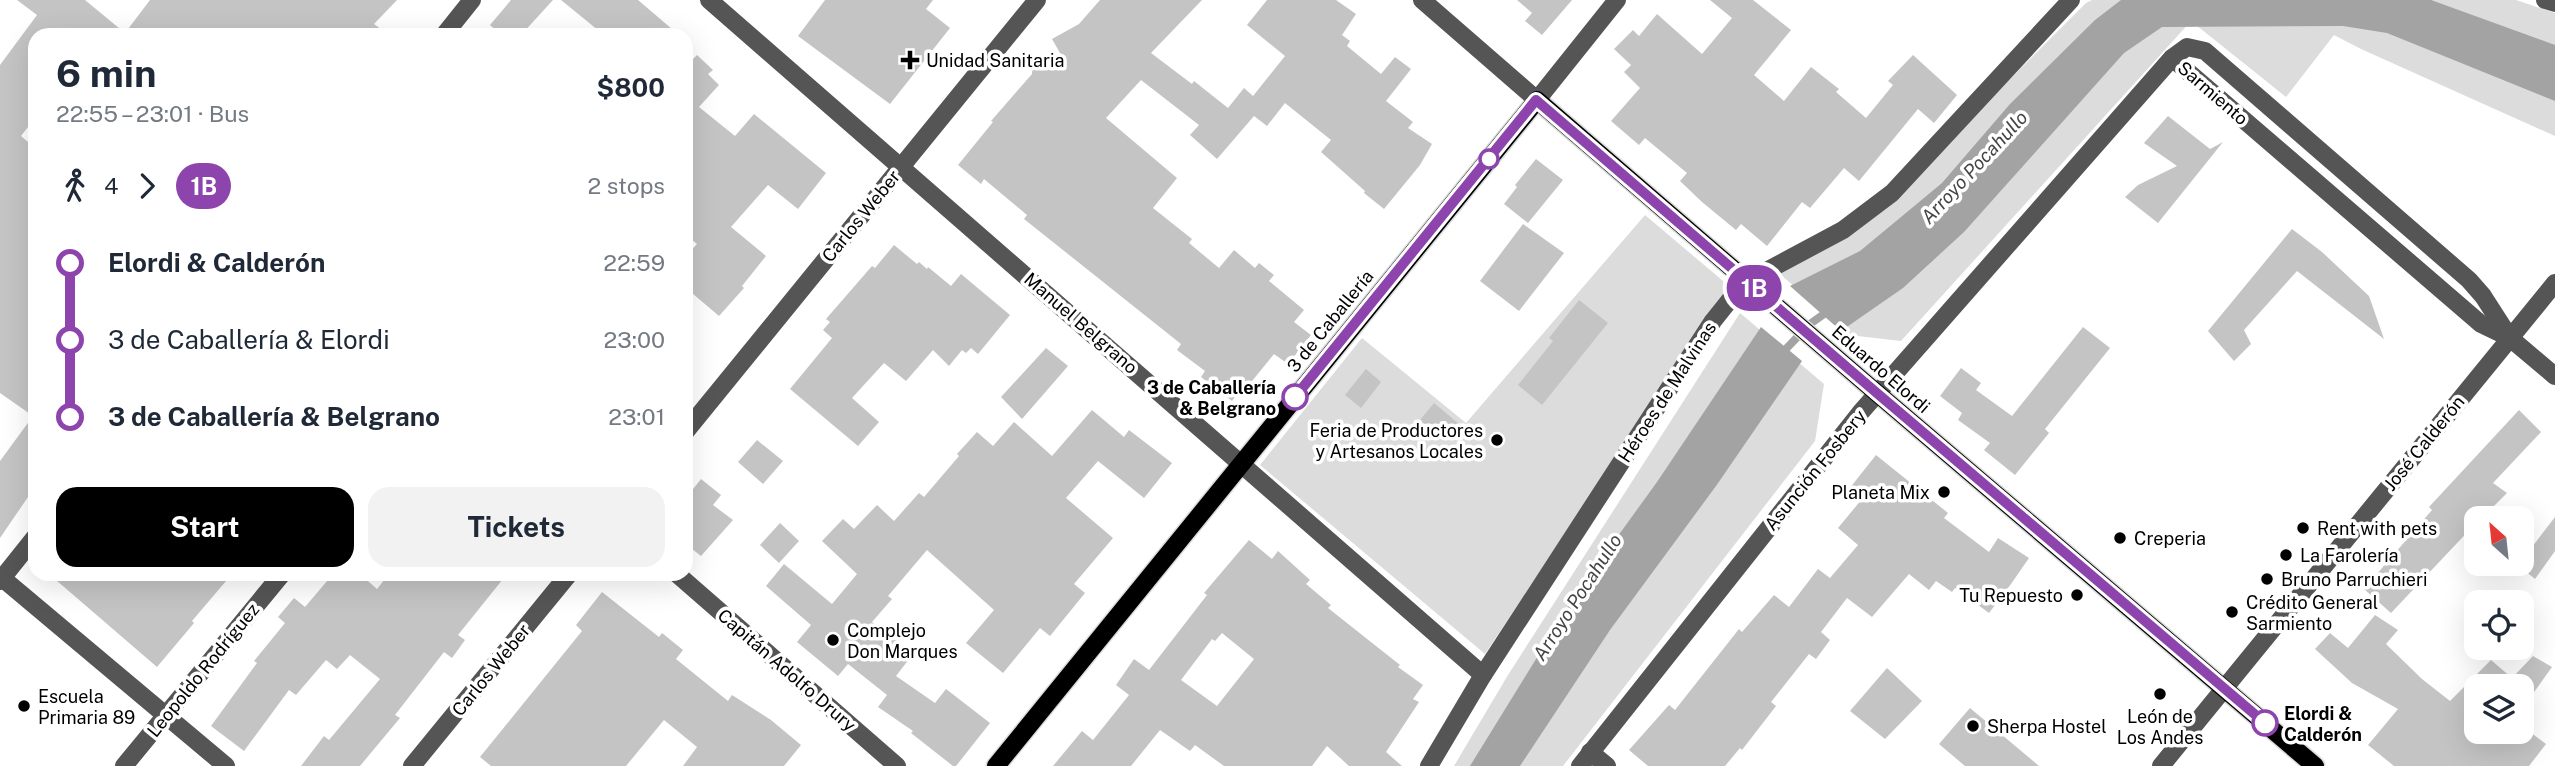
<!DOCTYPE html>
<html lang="en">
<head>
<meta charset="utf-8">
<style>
	:root { --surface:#fff; --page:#f2f2f3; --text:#1f2937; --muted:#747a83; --accent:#000 }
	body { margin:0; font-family:"Public Sans",sans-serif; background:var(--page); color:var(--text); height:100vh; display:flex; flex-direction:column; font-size:26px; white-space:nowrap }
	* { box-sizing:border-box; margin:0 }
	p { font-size:23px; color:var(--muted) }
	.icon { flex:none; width:38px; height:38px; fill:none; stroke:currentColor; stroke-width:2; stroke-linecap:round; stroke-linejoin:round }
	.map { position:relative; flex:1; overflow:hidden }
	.details { position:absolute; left:28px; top:28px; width:665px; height:553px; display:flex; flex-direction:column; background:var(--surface); border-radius:21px; box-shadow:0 7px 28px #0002 }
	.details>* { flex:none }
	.badge { padding:0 14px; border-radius:23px; font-size:24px; line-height:46px }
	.needle { width:46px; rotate:333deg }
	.fabs { position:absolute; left:2464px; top:506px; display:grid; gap:14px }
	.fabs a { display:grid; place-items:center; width:70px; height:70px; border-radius:14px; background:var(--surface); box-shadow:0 7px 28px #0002; font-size:35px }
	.map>.badge { position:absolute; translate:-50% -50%; box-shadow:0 0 0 4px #fff }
	.legs { display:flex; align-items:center; gap:10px; height:77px; padding:0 28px; font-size:23px }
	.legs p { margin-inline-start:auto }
	.head { display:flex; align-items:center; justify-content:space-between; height:119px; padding:0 28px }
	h1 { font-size:38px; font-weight:700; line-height:52px }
	.cta { display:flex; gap:14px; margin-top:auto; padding:14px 28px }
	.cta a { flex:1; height:80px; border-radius:21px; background:var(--accent); color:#fff; font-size:28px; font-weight:700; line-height:80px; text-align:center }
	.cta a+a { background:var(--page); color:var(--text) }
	ul { padding:0 28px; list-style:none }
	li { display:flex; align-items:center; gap:24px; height:77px; font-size:26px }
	li i { display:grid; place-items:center; width:10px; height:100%; margin:0 9px; background:currentColor }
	li i::after { content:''; width:18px; height:18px; margin:-9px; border:5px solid; border-radius:50%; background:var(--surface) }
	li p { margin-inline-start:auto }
	li:first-child i { background:linear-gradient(#0000 50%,currentColor 0) }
	li:last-child i { background:linear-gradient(currentColor 50%,#0000 0) }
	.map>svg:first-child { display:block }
	.green { fill:#dcdcdc }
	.water { fill:#a3a3a3 }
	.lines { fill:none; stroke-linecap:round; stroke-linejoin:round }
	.stream { stroke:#a3a3a3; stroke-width:8 }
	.building { fill:#c4c4c4; fill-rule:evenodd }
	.major-casing { stroke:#dbdbdb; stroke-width:21 }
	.minor { stroke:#555; stroke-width:18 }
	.major { stroke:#000; stroke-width:18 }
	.line-1-casing { stroke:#fff; stroke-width:16 }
	.line-1 { stroke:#8e44ad; stroke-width:10 }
	.poi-dot { fill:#000; stroke:#fff; stroke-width:2.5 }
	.stop-1-dot { fill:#fff; stroke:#8e44ad; stroke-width:3.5 }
	.labels { text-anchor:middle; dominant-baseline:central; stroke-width:7; stroke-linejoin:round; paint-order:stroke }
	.poi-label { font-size:18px; fill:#000; stroke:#fff; text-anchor:start }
	.street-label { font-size:18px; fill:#000; stroke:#fff }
	.stop-label { font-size:18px; font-weight:bold; fill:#000; stroke:#fff; text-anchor:end }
	.water-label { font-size:19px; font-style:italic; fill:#444; stroke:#fff }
</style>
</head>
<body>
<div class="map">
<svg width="2555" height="766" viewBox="0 0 2555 766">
	<rect width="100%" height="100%" fill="#fff"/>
	<g class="green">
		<polygon points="2092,0 2516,0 2555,13 2555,136 2361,49 2334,35 2286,97 2191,21 1901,341 1849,335 1780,274 1868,221 2086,3"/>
		<polygon points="1645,215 1729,286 1485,654 1260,465 1362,338 1466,423"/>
		<polygon points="1740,313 1824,384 1815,441 1563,766 1454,766 1508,675"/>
	</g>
	<g class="water">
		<polygon points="2121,0 2431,0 2555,45 2555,101 2387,33 2343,26 2162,27 2124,53 1964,232 1903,288 1841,331 1790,286 1860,251 1942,183 2010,104 2095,20"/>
		<polygon points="1761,327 1802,361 1716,486 1610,630 1520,766 1470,766 1576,594 1657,482"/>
	</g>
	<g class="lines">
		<polyline class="stream" points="1781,354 1810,324 1831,309"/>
	</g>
	<g class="building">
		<polygon points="17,0 85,0 125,33 150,0 397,0 374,24 389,35 38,35 35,33 35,118 21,136 35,148 35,502 28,497 0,538 0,461 33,416 0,393 0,65 37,15"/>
		<polygon points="511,0 553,0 521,35 501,35 490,25"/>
		<polygon points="561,0 638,0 679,35 604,35"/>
		<polygon points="825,0 933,0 926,9 950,28 890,104 798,36"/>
		<polygon points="1100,0 1202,0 1151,53 1192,84 1194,81 1228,108 1244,88 1253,96 1285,56 1247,25 1267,0 1336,0 1356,14 1342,35 1350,41 1347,46 1381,74 1395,57 1411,69 1386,101 1413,122 1408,128 1432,144 1420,165 1384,209 1364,193 1365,191 1321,152 1331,140 1285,103 1267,126 1254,116 1217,159 1190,135 1199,125 1141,80 1106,118 1177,178 1153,208 1192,239 1189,243 1219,268 1234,250 1255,268 1259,263 1274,275 1269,281 1304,310 1294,322 1311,335 1288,364 1274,354 1248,386 1245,383 1232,401 1201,377 1205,371 1177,350 1181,344 1024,219 1027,215 984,179 981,184 958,165 993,122 991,121 1032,74 1033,59 1064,60 1052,39 1079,24"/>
		<polygon points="1517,0 1572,0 1542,35 1525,21 1532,13"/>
		<polygon points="1710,0 1753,0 1791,30 1754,75 1784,101 1811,67 1839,89 1836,92 1866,118 1893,85 1888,81 1913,55 1957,95 1934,123 1918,109 1859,181 1844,168 1810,208 1802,202 1767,246 1741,224 1736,230 1702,202 1680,181 1687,173 1645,138 1639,145 1611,121 1640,88 1624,72 1631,65 1614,49 1633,30 1639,36 1657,14 1702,54 1732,18"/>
		<polygon points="686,55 692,60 697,55 713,70 708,74 719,85 699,107 735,136 754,114 826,173 798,209 768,185 731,227 766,256 742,286 744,288 719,316 686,288 686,256 697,244 686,235"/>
		<polygon points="2168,116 2210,149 2223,142 2158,223 2125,197 2138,185 2177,166 2144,143"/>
		<polygon points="1536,159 1563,180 1528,223 1504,204 1517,187 1515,185"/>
		<polygon points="1523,224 1564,253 1519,311 1480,281"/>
		<polygon points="2292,229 2322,252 2369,296 2384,339 2297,271 2244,330 2251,344 2234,361 2208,331"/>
		<polygon points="894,245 917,264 919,262 927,269 928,267 951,286 961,274 1010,315 978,354 971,348 966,353 962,350 949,366 933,350 906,381 884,363 852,398 879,422 858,446 790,389 832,338 823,330 830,322 826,319 872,266 875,268"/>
		<polygon points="1579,300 1608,323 1542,405 1518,385 1553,341 1549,338"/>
		<polygon points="2083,327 2110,348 2045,429 2049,433 2015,475 1984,450 1990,443 1958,420 1962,413 1940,396 1961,368 1981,383 1976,390 2012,416"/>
		<polygon points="1046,348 1068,366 1022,419 1001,397"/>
		<polygon points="1366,369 1381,382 1361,408 1345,395"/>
		<polygon points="1434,403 1459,424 1444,441 1420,420"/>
		<polygon points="1092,410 1124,437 1129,430 1172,463 1144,498 1098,461 1066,498 1113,538 1074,584 1085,593 1050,636 1040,628 1003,673 966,643 994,610 927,550 888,596 892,599 872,622 913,654 896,676 935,703 946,689 990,723 956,766 953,766 911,733 913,731 878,707 887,695 848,664 838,676 797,642 811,625 766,586 784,564 832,604 857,574 822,541 843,519 854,529 877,505 894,521 919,493 924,497 959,456 957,454 977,432 993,446 1014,422 1052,456"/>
		<polygon points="2519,410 2541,432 2493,483 2507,493 2482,518 2476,518 2476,523 2391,613 2364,589 2432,510 2429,507"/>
		<polygon points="757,440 783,461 763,484 738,462"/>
		<polygon points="1876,455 1948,513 1944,518 1989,552 1998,538 2029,558 2011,584 1989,613 1955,588 1952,592 1936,581 1929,590 1909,574 1872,617 1847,598 1821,632 1830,640 1816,659 1809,654 1771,702 1776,706 1742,750 1740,748 1725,766 1648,766 1629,750 1669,705 1675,710 1739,629 1742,632 1774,595 1789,607 1818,569 1830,578 1858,545 1838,528 1862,499 1849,489"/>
		<polygon points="701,479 721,495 713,505 733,520 701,556 686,544 686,498"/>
		<polygon points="2555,517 2555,551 2535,579 2518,565 2522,564 2522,560"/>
		<polygon points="780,523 799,541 779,563 760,545"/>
		<path d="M 1249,540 L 1272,559 L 1278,551 L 1310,580 L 1306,584 L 1331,605 L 1328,608 L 1400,665 L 1398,667 L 1423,685 L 1413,699 L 1419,702 L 1386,752 L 1402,766 L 1349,766 L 1327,746 L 1312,766 L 1224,766 L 1195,745 L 1190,751 L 1160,730 L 1131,766 L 1053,766 L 1082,731 L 1093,740 L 1129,695 L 1116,685 L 1134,659 L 1149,670 L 1207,595 L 1204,593 ZM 1222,633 L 1254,659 L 1217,706 L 1181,680 L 1212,639 L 1215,641 Z"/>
		<polygon points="49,574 232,574 192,621 194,623 157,667"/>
		<polygon points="333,574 360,574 377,589 389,574 507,574 458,635 465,640 452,658 444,652 395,715 400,718 360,766 301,766 324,736 329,740 380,679 350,655 337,669 326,660 296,695 289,690 244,751 211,726 257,663 254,661 285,623 278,617 294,598 305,607"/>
		<polygon points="602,592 659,637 662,633 683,650 676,659 728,701 732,695 771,720 801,745 784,766 683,766 697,747 664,720 626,766 491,766 480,757 582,631 576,625"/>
		<polygon points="2375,615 2398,630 2386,644 2422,679 2450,701 2491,660 2512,678 2533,656 2552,667 2522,709 2522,686 2476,686 2476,732 2530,732 2546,744 2529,766 2394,766 2368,745 2398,709 2352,683 2315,649 2330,633 2348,648"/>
		<polygon points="1887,668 1922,701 1885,739 1850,711"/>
		<polygon points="1970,708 2039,766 1965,766 1939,744"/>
	</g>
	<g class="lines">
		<g class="major-casing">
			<polyline id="major" points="996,766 1537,100 1878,394 2315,766"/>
		</g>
		<g class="minor">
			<polyline points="709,0 1483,675"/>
			<polyline points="1422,0 1537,100 1617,0"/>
			<polyline points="2545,0 2555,3"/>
			<polyline points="444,35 472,0"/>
			<polyline points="2172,58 2481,324 2510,338"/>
			<polyline points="686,431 1037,0"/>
			<polyline points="677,574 897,766"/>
			<polyline points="2,578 226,766"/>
			<polyline points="0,581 35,537"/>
			<polyline points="1590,752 1607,766"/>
			<polyline points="124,766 282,574"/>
			<polyline points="412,766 569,574"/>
			<polyline points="1429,766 1483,675 1713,321 1729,301 1757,276 1843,230 1892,193 2071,0"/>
			<polyline points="1580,766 1860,413 2172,58 2187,47 2205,51 2469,280 2483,296 2510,338 2555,376"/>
			<polyline points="2161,766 2555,283"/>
		</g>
		<use href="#major" class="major"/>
	</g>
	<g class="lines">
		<g class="line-1-casing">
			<polyline id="line-1" points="1295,397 1536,100 1878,394 2265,723"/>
		</g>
		<use href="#line-1" class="line-1"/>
	</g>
	<g class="poi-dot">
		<path d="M906.5 49.5h7v7h7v7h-7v7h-7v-7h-7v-7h7z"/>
		<circle cx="1497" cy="440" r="7"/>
		<circle cx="1944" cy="492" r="7"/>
		<circle cx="2303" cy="528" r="7"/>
		<circle cx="2120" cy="538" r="7"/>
		<circle cx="2286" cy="555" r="7"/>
		<circle cx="2267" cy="579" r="7"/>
		<circle cx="2077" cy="595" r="7"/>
		<circle cx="2232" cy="612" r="7"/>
		<circle cx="833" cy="640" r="7"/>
		<circle cx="2160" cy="694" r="7"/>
		<circle cx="24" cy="706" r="7"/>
		<circle cx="1973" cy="726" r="7"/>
	</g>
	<g class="stop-1-dot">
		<circle cx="1489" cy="159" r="9"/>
		<circle cx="1295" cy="397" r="12"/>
		<circle cx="2265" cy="723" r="12"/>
	</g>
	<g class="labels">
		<g class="poi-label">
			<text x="926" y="60">Unidad Sanitaria</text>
			<text x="1483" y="430" text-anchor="end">Feria de Productores<tspan x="1483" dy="21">y Artesanos Locales</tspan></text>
			<text x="1930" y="492" text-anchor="end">Planeta Mix</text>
			<text x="2317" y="528">Rent with pets</text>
			<text x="2134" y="538">Creperia</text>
			<text x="2300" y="555">La Farolería</text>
			<text x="2281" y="579">Bruno Parruchieri</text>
			<text x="2063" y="595" text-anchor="end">Tu Repuesto</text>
			<text x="2246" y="602">Crédito General<tspan x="2246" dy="21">Sarmiento</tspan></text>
			<text x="847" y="630">Complejo<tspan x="847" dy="21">Don Marques</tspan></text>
			<text x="38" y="696">Escuela<tspan x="38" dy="21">Primaria 89</tspan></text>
			<text x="2160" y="716" text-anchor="middle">León de<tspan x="2160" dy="21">Los Andes</tspan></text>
			<text x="1987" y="726">Sherpa Hostel</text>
		</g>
		<g class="street-label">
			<text transform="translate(2213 93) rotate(41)">Sarmiento</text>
			<text transform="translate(861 216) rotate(-51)">Carlos Weber</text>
			<text transform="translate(1330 321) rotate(-51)">3 de Caballería</text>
			<text transform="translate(1081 323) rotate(41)">Manuel Belgrano</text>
			<text transform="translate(1881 369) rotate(41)">Eduardo Elordi</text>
			<text transform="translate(1667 392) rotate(-57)">Héroes de Malvinas</text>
			<text transform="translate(2424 443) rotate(-51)">José Calderón</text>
			<text transform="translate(1815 470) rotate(-51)">Asunción Fosbery</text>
			<text transform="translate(203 670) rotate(-51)">Leopoldo Rodríguez</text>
			<text transform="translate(491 670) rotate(-51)">Carlos Weber</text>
			<text transform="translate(787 670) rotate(41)">Capitán Adolfo Drury</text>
		</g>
		<g class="stop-label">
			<text x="1276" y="387">3 de Caballería<tspan x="1276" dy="21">&amp; Belgrano</tspan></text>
			<text x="2284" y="713" text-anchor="start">Elordi &amp;<tspan x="2284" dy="21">Calderón</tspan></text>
		</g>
		<g class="water-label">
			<text transform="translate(1974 167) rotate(-47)">Arroyo Pocahullo</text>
			<text transform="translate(1577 597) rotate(-57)">Arroyo Pocahullo</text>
		</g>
	</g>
</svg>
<div class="fabs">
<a><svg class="needle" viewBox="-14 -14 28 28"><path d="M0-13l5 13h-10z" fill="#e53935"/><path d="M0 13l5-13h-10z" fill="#747a83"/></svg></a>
<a><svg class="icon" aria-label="locate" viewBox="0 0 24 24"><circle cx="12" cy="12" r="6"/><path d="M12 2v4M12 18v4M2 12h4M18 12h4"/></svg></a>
<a><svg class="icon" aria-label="layers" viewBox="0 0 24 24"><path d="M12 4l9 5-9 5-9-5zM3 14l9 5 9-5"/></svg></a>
</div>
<b class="badge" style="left:1754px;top:288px;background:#8e44ad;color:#fff">1B</b>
<section class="details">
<div class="head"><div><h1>6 min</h1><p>22:55 – 23:01 · Bus</p></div><b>$800</b></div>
<div class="legs"><svg class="icon" aria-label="walk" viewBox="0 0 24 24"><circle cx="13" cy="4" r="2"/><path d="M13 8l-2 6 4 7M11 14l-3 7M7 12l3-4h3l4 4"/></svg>4<svg class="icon" aria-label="forward" viewBox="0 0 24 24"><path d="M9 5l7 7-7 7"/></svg><b class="badge" style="background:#8e44ad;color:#fff">1B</b><p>2 stops</p></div>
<ul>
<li><i style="color:#8e44ad"></i><b>Elordi &amp; Calderón</b><p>22:59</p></li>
<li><i style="color:#8e44ad"></i><span>3 de Caballería &amp; Elordi</span><p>23:00</p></li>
<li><i style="color:#8e44ad"></i><b>3 de Caballería &amp; Belgrano</b><p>23:01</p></li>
</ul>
<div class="cta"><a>Start</a><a>Tickets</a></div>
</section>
</div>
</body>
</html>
